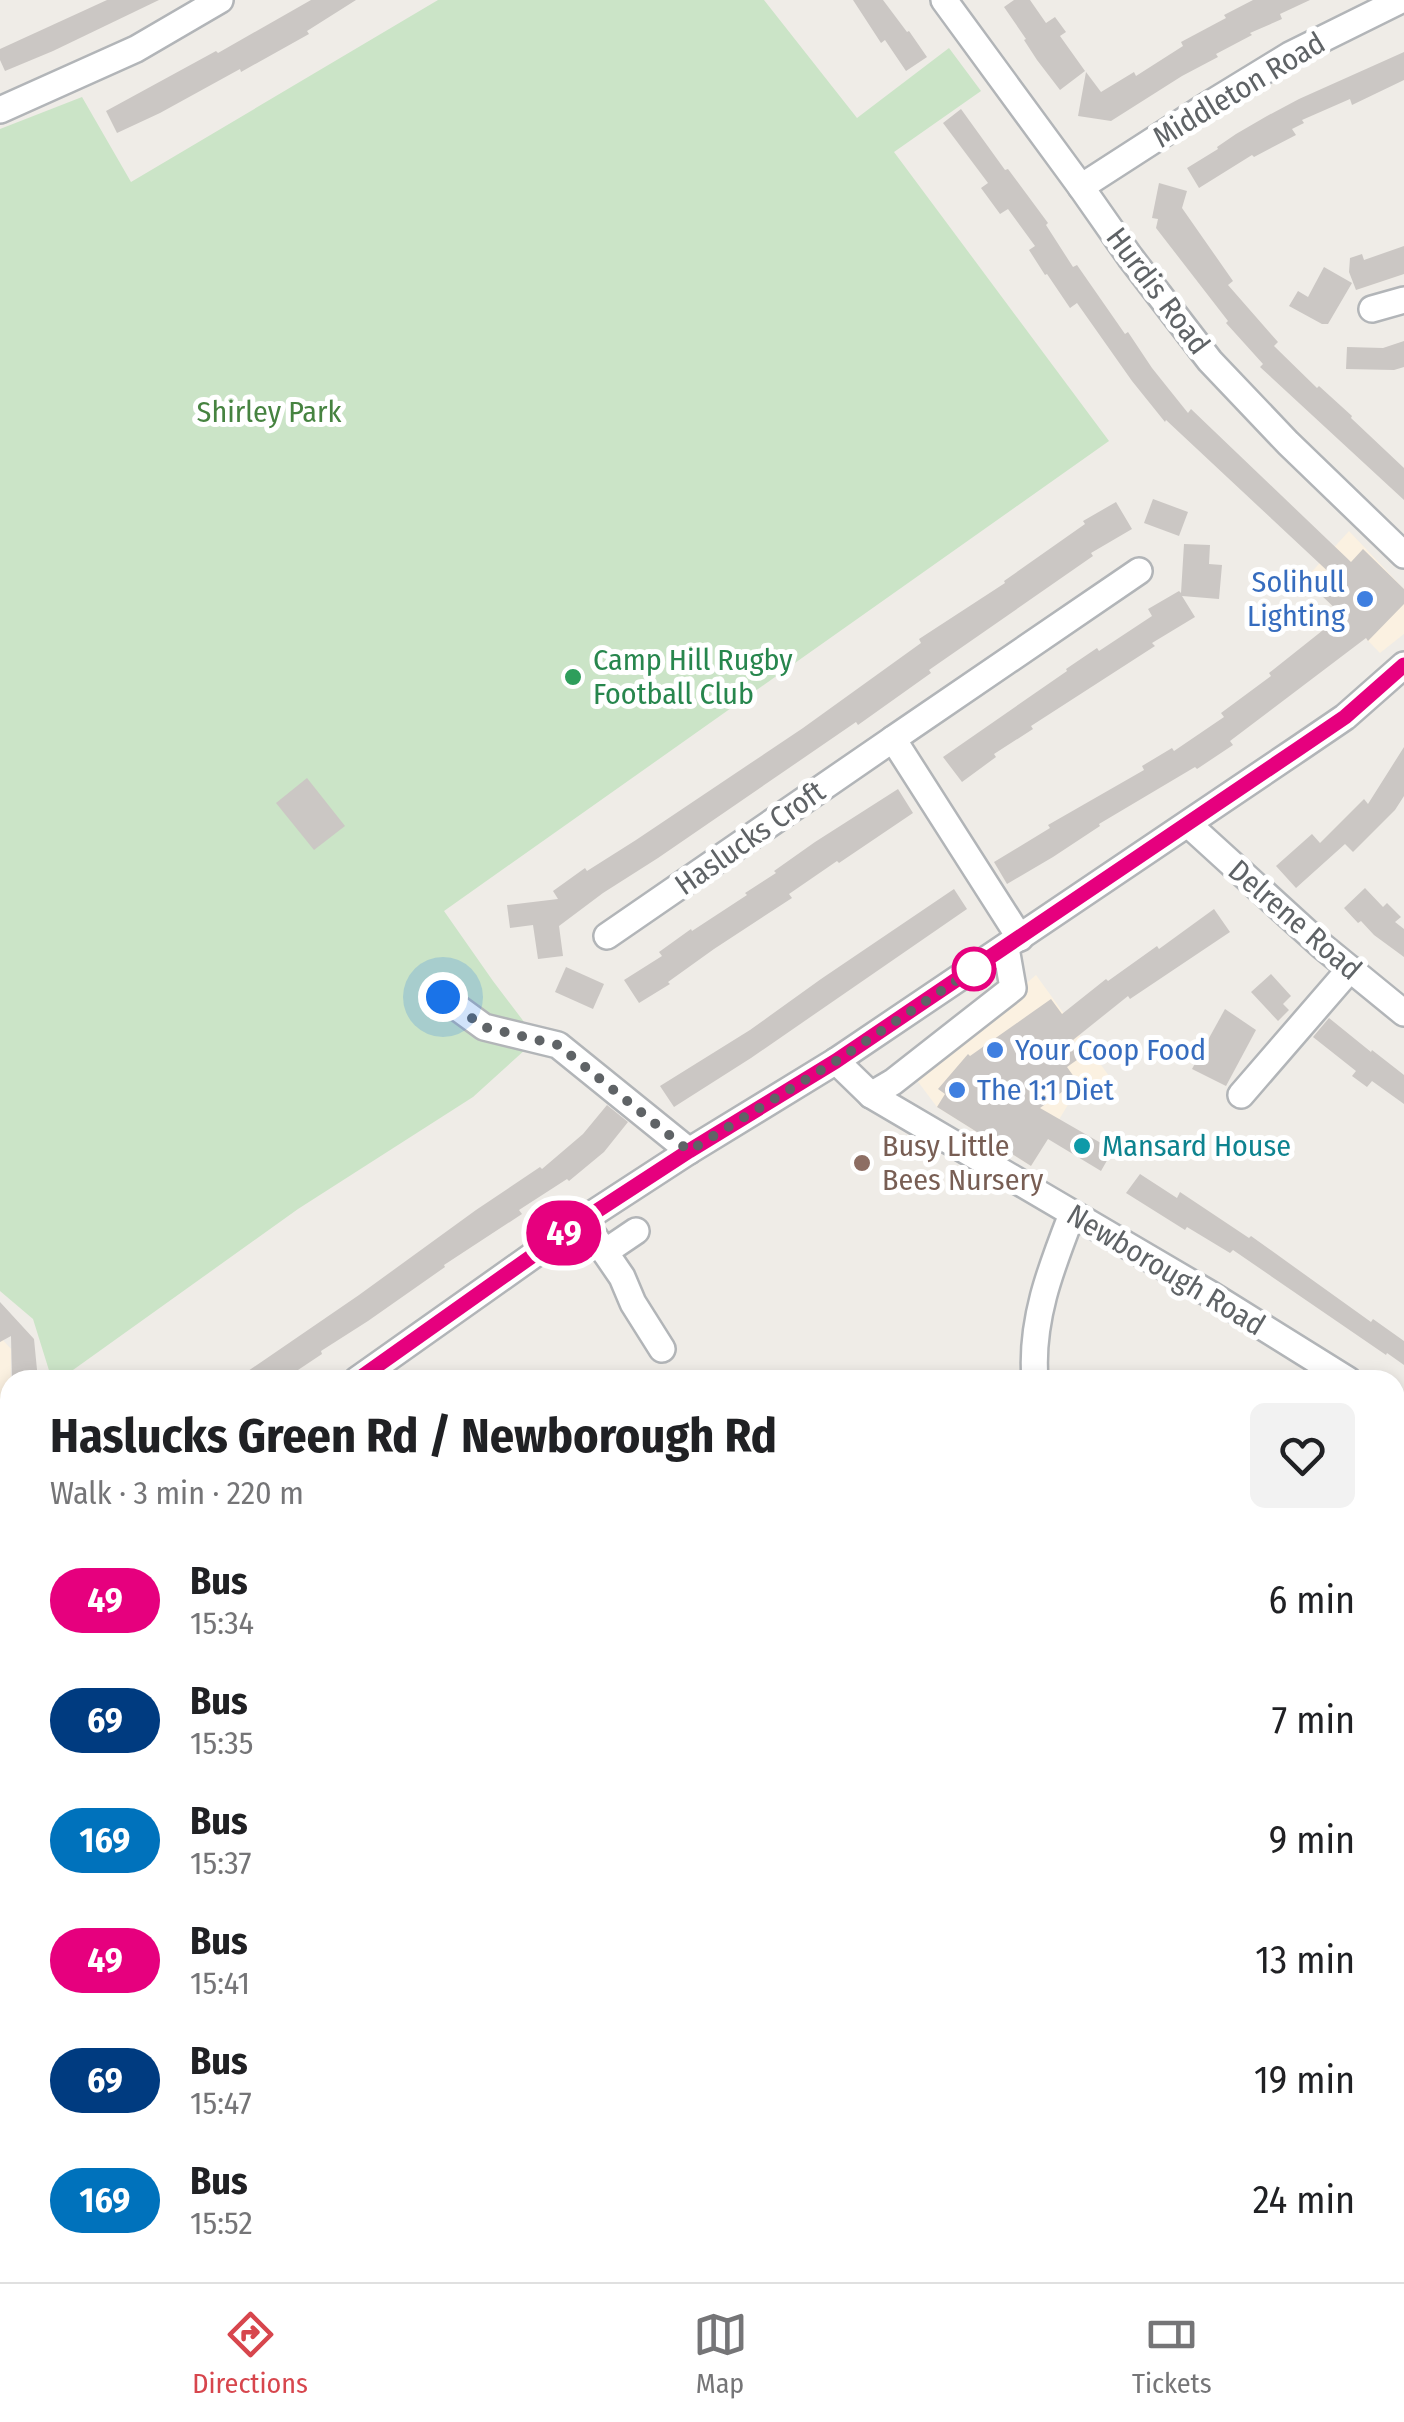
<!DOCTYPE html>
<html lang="en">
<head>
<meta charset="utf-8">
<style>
	:root { --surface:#fff; --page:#f2f2f2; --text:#202124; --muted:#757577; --line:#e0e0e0; --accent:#d7464d }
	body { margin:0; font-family:"Fira Sans Condensed",sans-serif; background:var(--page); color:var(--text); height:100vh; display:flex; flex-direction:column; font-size:38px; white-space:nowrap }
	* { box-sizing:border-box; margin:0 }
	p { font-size:32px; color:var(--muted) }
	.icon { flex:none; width:55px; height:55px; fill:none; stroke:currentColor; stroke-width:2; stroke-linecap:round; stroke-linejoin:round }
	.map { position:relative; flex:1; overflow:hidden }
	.sheet { position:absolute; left:0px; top:1370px; width:1405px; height:912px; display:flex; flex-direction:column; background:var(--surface); border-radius:30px 30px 0 0; box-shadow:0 5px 15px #0003 }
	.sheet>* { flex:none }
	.badge { padding:0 20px; border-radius:32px; font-size:35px; line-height:65px }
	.you { position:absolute; width:50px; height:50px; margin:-25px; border:8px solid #fff; border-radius:50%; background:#1a73e8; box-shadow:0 0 0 15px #1a73e833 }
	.map>.badge { position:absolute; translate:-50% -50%; box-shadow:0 0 0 5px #fff }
	.round { display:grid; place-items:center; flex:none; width:105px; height:105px; border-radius:15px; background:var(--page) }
	.summary { display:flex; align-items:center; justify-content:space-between; height:170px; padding:0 50px }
	h1 { font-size:48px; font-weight:700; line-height:75px }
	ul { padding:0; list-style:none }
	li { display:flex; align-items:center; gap:30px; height:120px; padding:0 50px }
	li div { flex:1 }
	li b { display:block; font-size:38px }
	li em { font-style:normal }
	li .badge { min-width:110px; font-weight:700; text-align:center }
	.dock { display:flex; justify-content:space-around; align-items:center; height:140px; border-top:2px solid var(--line); background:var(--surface); font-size:28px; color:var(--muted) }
	.dock a { display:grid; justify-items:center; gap:5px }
	.dock .active { color:var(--accent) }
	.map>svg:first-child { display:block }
	.commercial { fill:#fbf1e1 }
	.green { fill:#cbe4c7 }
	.building { fill:#cbc7c4 }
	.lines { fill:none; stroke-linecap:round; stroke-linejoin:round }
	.minor-casing { stroke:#b2b5b8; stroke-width:30 }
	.minor { stroke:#fff; stroke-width:25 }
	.line-casing { stroke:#fff; stroke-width:22 }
	.line { stroke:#e6007e; stroke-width:15 }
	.walk { stroke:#5f6366; stroke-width:10; stroke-dasharray:0 18 }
	.shop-dot { fill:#3f7fe0; stroke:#fff; stroke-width:4 }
	.leisure-dot { fill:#2e9e5b; stroke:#fff; stroke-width:4 }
	.stop-dot { fill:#fff; stroke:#e6007e; stroke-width:5 }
	.culture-dot { fill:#0f9aa8; stroke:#fff; stroke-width:4 }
	.education-dot { fill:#8d6e63; stroke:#fff; stroke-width:4 }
	.labels { text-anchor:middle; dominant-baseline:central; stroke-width:10; stroke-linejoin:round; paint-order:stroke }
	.street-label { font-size:30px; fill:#5f6366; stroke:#fff }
	.park-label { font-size:30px; fill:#468340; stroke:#fff }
	.shop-label { font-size:30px; fill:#366cbe; stroke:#fff; text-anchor:start }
	.leisure-label { font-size:30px; fill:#27864d; stroke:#fff; text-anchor:start }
	.education-label { font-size:30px; fill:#785e54; stroke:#fff; text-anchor:start }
	.culture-label { font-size:30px; fill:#0d838f; stroke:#fff; text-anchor:start }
</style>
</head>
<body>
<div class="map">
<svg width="1404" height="2282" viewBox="0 0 1404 2282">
	<rect width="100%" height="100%" fill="#efece7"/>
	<g class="commercial">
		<polygon points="1349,531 1404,589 1404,634 1380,653 1306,578"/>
		<polygon points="1036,975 1109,1076 1069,1103 1031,1166 937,1107 916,1079"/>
		<polygon points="3,1340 11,1349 10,1461 0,1474 0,1342"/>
	</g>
	<polygon class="green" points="438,0 764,0 857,118 949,48 981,91 894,152 1109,441 444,911 493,981 537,1039 473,1097 298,1209 59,1380 52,1380 33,1319 0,1291 0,129 82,97 131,182"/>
	<g class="building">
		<polygon points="107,0 159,0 53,51 5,71 0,60 0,49"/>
		<polygon points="311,0 356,0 307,31 309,34 241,72 240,69 160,113 117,133 106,111 216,51 218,53"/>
		<polygon points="853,0 883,0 907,32 909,31 927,57 906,71 885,40 881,43"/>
		<polygon points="1014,0 1030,0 1046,23 1055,17 1066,32 1060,36 1085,71 1060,90 1037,60 1024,40 1026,39 1004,7"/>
		<polygon points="1253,0 1310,0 1280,14 1282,19 1250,33 1252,35 1216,54 1218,57 1182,76 1111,121 1078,116 1086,72 1101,92 1134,72 1136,76 1183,46 1181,42 1226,18 1224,15"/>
		<polygon points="1404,52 1404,80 1352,105 1350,99 1302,120 1304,123 1292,129 1296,135 1254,157 1252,155 1199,188 1187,168 1218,149 1217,147 1236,134 1267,116 1299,99"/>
		<polygon points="961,109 1005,170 1008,169 1048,223 1046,225 1073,267 1077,265 1125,334 1128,332 1152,368 1188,413 1191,409 1351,562 1363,549 1404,589 1404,604 1368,641 1366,638 1230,741 1233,745 1197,769 1195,767 1099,824 1100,826 1053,857 1007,884 994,862 1050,828 1048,825 1144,770 1142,766 1172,748 1174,751 1224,717 1221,713 1271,676 1269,673 1342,615 1320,594 1335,578 1166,420 1165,422 1132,381 1077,303 1070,308 1047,274 1045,275 1029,250 1035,246 1008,209 1000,214 981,188 988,183 943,123"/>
		<polygon points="1159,183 1187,191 1182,208 1233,281 1228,285 1278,342 1274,346 1317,388 1319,386 1352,416 1351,418 1404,468 1404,500 1260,367 1263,364 1226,323 1228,321 1156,228 1158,219 1152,218"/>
		<polygon points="1404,246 1404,274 1356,290 1349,272 1350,258 1362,254 1364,260"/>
		<polygon points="1324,267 1352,283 1328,324 1322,324 1289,306 1298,291 1308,297"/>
		<polygon points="1404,341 1404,367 1394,370 1346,369 1347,347 1383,348"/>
		<polygon points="1153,499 1188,512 1179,536 1144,523"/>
		<polygon points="1116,502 1132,529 1091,553 1093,556 929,670 931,673 858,725 856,722 658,858 603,893 559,926 563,956 538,959 533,925 510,928 507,905 558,899 553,891 585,868 587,871 636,840 803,728 921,643 919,639 1005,583 1004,581 1085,524 1083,521"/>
		<polygon points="1184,544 1210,545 1209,564 1222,565 1219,599 1182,596 1195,617 1152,643 1155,646 1031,726 1033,729 994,754 996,757 962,782 943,757 1067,671 1066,669 1097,648 1099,651 1152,616 1148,609 1179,591 1181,593"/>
		<polygon points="1404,747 1404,796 1395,810 1353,852 1345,844 1296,888 1276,866 1312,834 1320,843 1364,799 1368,804"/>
		<polygon points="307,778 345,826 314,850 276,803"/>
		<polygon points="898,789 913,813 839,863 837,861 789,894 792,898 714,949 668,982 670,984 639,1003 624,980 662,956 659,952 691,929 692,931 747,895 745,893 776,873 774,871 815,842"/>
		<polygon points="1365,888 1383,907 1387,903 1401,917 1395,922 1404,929 1404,957 1374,935 1361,921 1358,923 1344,908"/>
		<polygon points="954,889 967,909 751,1058 674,1107 660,1086 750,1030 821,979"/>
		<polygon points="1214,909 1230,932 1130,999 1128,996 1073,1040 1084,1055 1067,1067 1077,1081 1040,1108 1113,1150 1101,1171 1048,1139 1031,1166 937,1107 945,1094 938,1089 968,1054 970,1056 1051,999 1062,1014 1106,979 1108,981 1157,946 1159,949"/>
		<polygon points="566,967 604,984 593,1009 555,992"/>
		<polygon points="1271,974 1291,996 1283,1004 1289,1010 1278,1021 1251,992"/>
		<polygon points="1225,1009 1256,1030 1226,1086 1192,1069"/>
		<polygon points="1329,1018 1371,1052 1372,1050 1404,1075 1404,1104 1372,1081 1367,1087 1352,1076 1356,1071 1313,1037"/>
		<polygon points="607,1105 628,1122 604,1152 569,1181 567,1179 519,1210 522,1214 444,1265 445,1267 368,1321 321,1351 322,1354 283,1380 235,1380 359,1295 476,1210 540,1167 542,1169 583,1134"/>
		<polygon points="1140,1174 1177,1198 1180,1192 1249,1238 1251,1236 1371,1322 1373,1319 1404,1341 1404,1365 1387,1353 1386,1355 1233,1250 1230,1253 1187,1227 1185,1230 1126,1193"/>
		<polygon points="0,1302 34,1339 38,1380 12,1380 11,1336 0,1342"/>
	</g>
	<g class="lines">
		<g class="minor-casing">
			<g id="minor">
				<polyline points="944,0 1081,187 1130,257 1210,361 1288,443 1404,555"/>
				<polyline points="0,110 136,49 220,0"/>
				<polyline points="1081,187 1205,107 1290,55 1401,0"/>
				<polyline points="1372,309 1404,300"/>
				<polyline points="893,739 1139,571"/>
				<polyline points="1188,824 1322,946 1404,1013"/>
				<polyline points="607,936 893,739 1020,938"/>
				<polyline points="443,997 484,1027 558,1045 689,1151"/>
				<polyline points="836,1061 871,1095 1210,1294 1348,1380"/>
				<polyline points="871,1095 893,1082 1013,988 1006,948"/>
				<polyline points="1241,1095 1350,969"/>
				<polyline points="583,1220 622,1277 633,1303 662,1349"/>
				<polyline points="605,1252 636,1231"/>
				<polyline points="357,1380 583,1220 689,1151 836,1061 1298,749 1345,717 1404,665"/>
				<path d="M 1035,1380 C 1030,1321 1051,1268 1072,1214"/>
				<polyline points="1395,1410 1404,1415"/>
				<polyline points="0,1720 10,1708"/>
				<polyline points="1395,1768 1404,1775"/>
				<polyline points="0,1782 10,1783"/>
				<polyline points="0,1837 10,1847"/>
				<polyline points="0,1899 10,1909"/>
				<polyline points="1395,2095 1404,2086"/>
				<polyline points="0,2143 10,2133"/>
				<polyline points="400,2272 408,2282"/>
				<polyline points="751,2272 773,2282"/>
				<polyline points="846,2272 847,2282"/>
				<polyline points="471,2282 482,2272"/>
				<polyline points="1211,2282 1220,2272"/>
			</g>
		</g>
		<use href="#minor" class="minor"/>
	</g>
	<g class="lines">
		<g class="line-casing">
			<polyline id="line" points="357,1380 583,1220 689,1151 836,1061 1298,749 1345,717 1404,665"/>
		</g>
		<use href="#line" class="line"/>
		<polyline class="walk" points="443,997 484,1027 558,1045 689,1151 836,1061 977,967 974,969"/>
	</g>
	<g class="shop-dot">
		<circle cx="1365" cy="599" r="10"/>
		<circle cx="995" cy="1050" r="10"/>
		<circle cx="957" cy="1090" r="10"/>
	</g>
	<circle class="leisure-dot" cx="573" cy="677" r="10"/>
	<circle class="stop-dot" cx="974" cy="969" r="20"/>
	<circle class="culture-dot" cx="1082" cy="1146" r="10"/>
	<circle class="education-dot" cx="862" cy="1163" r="10"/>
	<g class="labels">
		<g class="street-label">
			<text transform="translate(1239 90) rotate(-31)">Middleton Road</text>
			<text transform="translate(1158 291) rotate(53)">Hurdis Road</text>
			<text transform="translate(750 838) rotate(-35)">Haslucks Croft</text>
			<text transform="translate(1295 920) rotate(41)">Delrene Road</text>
			<text transform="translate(1166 1270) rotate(31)">Newborough Road</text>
		</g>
		<g class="park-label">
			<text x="269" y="412">Shirley Park</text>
		</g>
		<g class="shop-label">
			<text x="1345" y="582" text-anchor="end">Solihull<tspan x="1345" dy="34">Lighting</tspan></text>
			<text x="1015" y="1050">Your Coop Food</text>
			<text x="977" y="1090">The 1:1 Diet</text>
		</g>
		<g class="leisure-label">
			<text x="593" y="660">Camp Hill Rugby<tspan x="593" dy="34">Football Club</tspan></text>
		</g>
		<g class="education-label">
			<text x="882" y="1146">Busy Little<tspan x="882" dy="34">Bees Nursery</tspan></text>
		</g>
		<g class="culture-label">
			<text x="1102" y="1146">Mansard House</text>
		</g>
	</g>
</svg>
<div class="you" style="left:443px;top:997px"></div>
<b class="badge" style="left:564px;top:1233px;background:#e6007e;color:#fff">49</b>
<section class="sheet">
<div class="summary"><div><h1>Haslucks Green Rd / Newborough Rd</h1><p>Walk · 3 min · 220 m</p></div><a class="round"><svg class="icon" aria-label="heart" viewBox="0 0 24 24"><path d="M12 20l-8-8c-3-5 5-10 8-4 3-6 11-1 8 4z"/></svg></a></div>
<ul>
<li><span class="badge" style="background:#e6007e;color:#fff">49</span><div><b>Bus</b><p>15:34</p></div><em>6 min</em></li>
<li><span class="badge" style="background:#003b80;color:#fff">69</span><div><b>Bus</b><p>15:35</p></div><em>7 min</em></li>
<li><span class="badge" style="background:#0072bc;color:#fff">169</span><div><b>Bus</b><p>15:37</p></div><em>9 min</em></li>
<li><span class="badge" style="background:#e6007e;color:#fff">49</span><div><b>Bus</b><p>15:41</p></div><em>13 min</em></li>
<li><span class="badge" style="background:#003b80;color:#fff">69</span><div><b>Bus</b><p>15:47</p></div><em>19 min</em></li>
<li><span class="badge" style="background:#0072bc;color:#fff">169</span><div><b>Bus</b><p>15:52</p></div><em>24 min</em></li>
</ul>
</section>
</div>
<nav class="dock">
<a class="active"><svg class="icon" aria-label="directions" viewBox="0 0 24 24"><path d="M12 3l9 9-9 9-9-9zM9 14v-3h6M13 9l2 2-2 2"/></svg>Directions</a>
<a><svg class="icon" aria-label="map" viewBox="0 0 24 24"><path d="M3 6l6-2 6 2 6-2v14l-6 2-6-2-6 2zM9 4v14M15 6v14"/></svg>Map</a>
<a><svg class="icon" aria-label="tickets" viewBox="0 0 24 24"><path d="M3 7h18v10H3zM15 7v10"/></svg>Tickets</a>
</nav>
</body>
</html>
